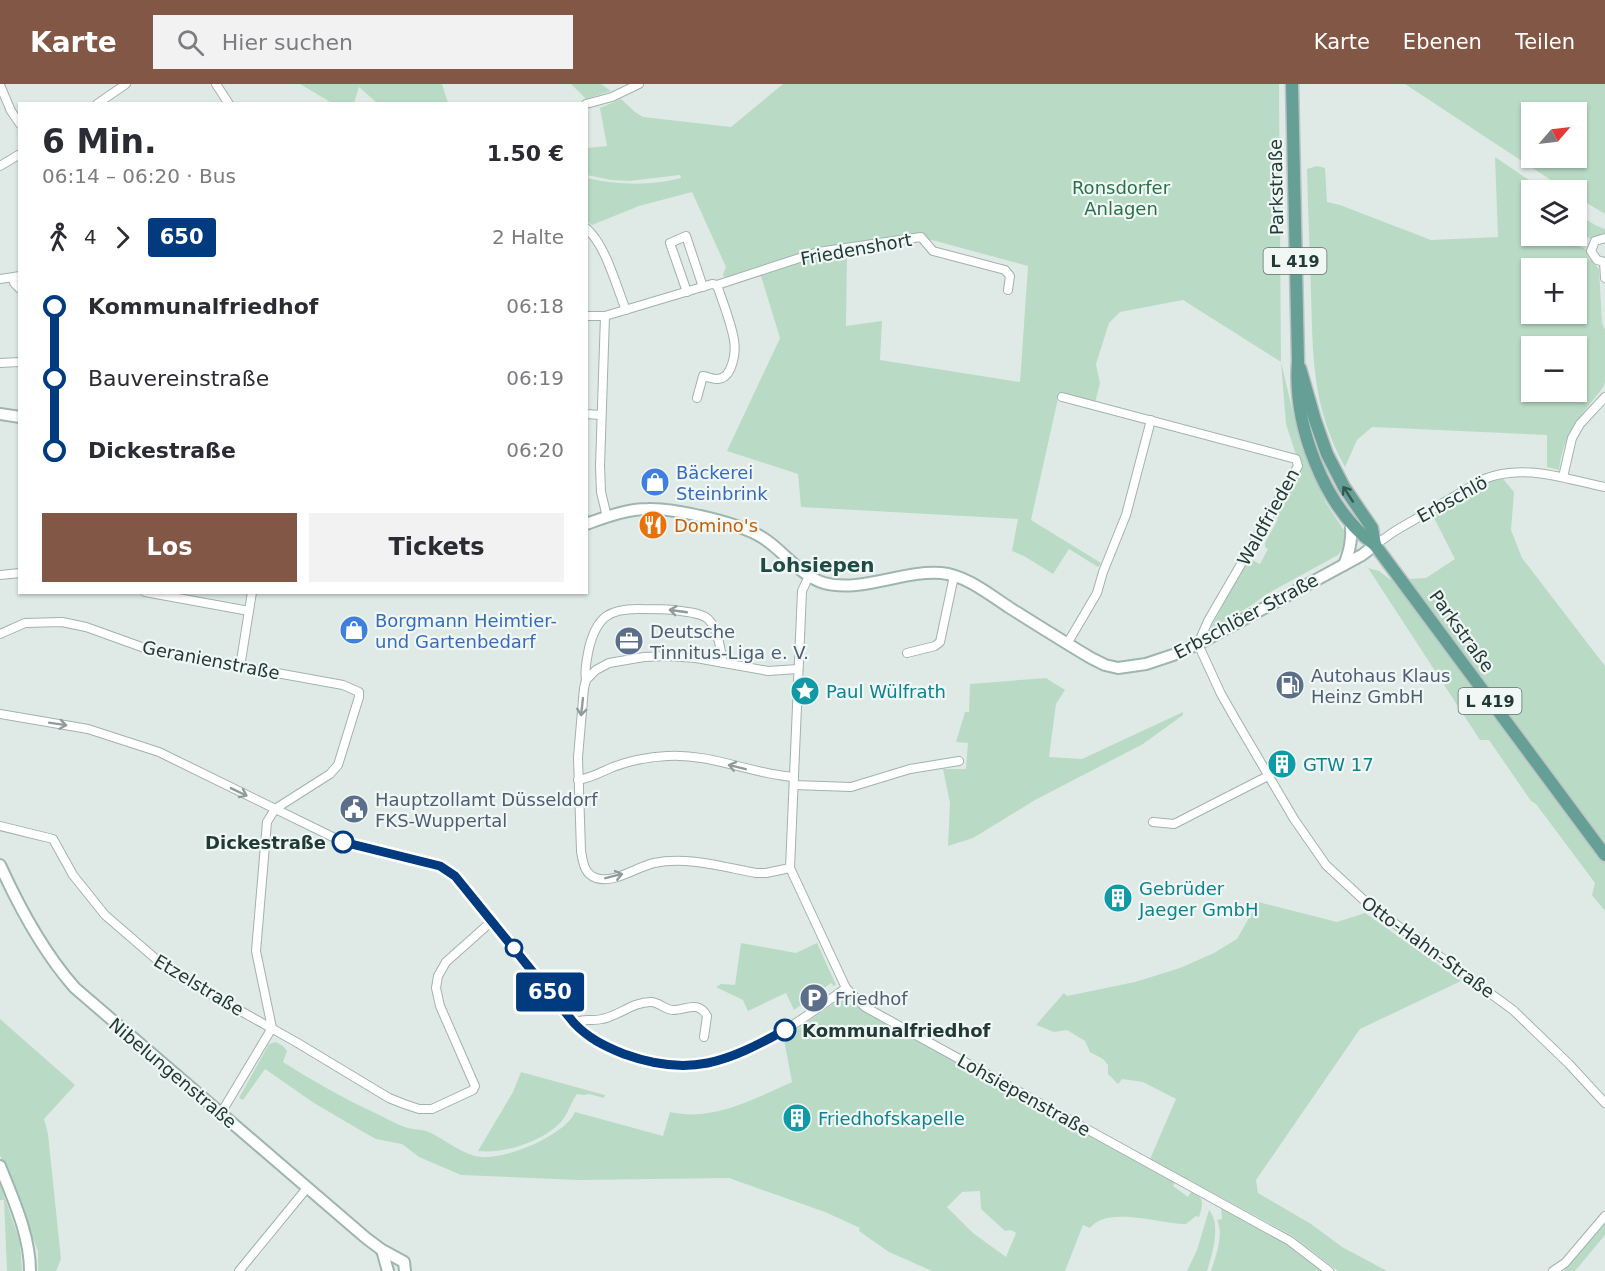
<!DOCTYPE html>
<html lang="de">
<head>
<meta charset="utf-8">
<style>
	:root { --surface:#fff; --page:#f2f2f3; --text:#2b2b33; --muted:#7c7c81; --accent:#835745 }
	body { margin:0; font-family:"DejaVu Sans",sans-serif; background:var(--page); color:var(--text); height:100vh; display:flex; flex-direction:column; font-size:22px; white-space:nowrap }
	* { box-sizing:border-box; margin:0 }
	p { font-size:20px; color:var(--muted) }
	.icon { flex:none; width:33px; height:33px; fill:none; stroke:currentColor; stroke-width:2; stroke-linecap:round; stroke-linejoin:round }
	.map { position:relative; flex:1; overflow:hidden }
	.drawer { position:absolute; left:18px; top:18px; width:570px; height:492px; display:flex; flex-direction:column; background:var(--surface); border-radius:0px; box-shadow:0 2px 4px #0004 }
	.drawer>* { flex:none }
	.badge { padding:0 12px; border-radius:4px; font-size:21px; line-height:39px }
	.needle { width:39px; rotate:62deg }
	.controls { position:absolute; left:1521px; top:18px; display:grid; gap:12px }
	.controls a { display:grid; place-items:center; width:66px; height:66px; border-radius:0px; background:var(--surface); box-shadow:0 2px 4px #0004; font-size:30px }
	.map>.badge { position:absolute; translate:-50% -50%; box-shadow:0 0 0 3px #fff }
	.legs { display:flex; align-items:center; gap:9px; height:66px; padding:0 24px; font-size:20px }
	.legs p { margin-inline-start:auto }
	.summary { display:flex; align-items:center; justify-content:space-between; height:102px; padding:0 24px }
	h1 { font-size:33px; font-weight:800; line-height:45px }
	.cta { display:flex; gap:12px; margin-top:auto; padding:12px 24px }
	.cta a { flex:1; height:69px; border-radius:0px; background:var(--accent); color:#fff; font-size:24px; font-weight:800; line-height:69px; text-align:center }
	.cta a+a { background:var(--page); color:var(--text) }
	ul { padding:0 24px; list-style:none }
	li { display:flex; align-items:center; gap:21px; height:72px; font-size:22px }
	li i { display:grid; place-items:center; width:9px; height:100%; margin:0 8px; background:currentColor }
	li i::after { content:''; width:15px; height:15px; margin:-8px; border:4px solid; border-radius:50%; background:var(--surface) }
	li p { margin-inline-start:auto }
	li:first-child i { background:linear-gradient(#0000 50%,currentColor 0) }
	li:last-child i { background:linear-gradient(currentColor 50%,#0000 0) }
	header { display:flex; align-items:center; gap:36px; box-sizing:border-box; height:84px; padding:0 30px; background:var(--accent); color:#fff }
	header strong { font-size:28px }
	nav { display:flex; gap:33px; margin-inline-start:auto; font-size:21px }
	.search { width:420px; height:54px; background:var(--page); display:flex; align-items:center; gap:15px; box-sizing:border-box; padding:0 21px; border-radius:0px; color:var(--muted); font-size:22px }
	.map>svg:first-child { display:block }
	.green { fill:#b9dbc5; fill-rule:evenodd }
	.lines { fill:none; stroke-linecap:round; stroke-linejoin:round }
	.street-casing { stroke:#a2b2ae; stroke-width:10 }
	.secondary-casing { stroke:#9fb6b0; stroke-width:14 }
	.primary-casing { stroke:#bcc4c3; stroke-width:15 }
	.street { stroke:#fff; stroke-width:8 }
	.secondary { stroke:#fff; stroke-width:10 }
	.primary { stroke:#659f96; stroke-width:12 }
	.oneway { stroke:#355853 }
	.oneway2 { stroke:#909c9a }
	.line-1-casing { stroke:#fff; stroke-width:14 }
	.line-1 { stroke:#003b80; stroke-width:9 }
	.stop-1-dot { fill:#fff; stroke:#003b80; stroke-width:3 }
	.labels { text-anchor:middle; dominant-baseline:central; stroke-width:4.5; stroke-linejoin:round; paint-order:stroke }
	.shield { fill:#f0f7f4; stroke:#5f736f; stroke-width:1.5 }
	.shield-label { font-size:16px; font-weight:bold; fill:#213a36 }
	.park-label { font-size:18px; fill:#2c6f4d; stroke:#f0f7f4 }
	.street-label { font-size:18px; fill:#213a36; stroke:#f0f7f4 }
	.shop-label { font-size:18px; fill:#366cbe; stroke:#f0f7f4; text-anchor:start }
	.food-label { font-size:18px; fill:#c56008; stroke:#f0f7f4; text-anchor:start }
	.service-label { font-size:18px; fill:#4e5e75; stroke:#f0f7f4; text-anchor:start }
	.culture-label { font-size:18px; fill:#0d838f; stroke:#f0f7f4; text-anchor:start }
	.stop-label { font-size:18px; font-weight:bold; fill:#213a36; stroke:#f0f7f4; text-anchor:end }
	.neighbourhood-label { font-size:20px; font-weight:bold; fill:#1e4b45; stroke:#f0f7f4 }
</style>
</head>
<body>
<header>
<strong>Karte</strong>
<div class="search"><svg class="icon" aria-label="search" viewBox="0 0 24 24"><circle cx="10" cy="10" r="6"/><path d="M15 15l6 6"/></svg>Hier suchen</div>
<nav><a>Karte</a><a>Ebenen</a><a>Teilen</a></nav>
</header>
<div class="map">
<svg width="1605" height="1187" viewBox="0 0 1605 1187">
	<rect width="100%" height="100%" fill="#dfeae6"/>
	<g class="green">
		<polygon points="300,0 442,0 448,19 377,19 359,3 354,19 332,19"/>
		<polygon points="571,0 601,0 611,7 586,15"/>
		<path d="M 783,0 L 1279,0 L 1281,278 L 1301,362 L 1326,419 L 1344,446 L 1346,455 L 1344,463 L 1338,471 L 1267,510 L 1252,521 L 1210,545 L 1248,474 L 1260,480 L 1268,465 L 1265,463 L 1265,459 L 1278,435 L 1273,432 L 1292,398 L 1297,374 L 1286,340 L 1281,278 L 1183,216 L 1120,228 L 1109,239 L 1096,280 L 1100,299 L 1095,319 L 1059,310 L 1031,436 L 1101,479 L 1098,483 L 1069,465 L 1053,490 L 1024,472 L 1012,467 L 1018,435 L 801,423 L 798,390 L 727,367 L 780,254 L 761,192 L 724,193 L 723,190 L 726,183 L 692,108 L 639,122 L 592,141 L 587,137 L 587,94 C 618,101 651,102 681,94 L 680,91 L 629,97 L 611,96 L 587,91 L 587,64 L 607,62 L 600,24 L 621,15 L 635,28 L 643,33 L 731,43 ZM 932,156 L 1028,182 L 1020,298 L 880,276 L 882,237 L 846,242 L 847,168 Z"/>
		<path d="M 1405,0 L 1605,0 L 1605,130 L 1577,113 L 1576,106 L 1566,106 ZM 1532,28 L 1576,28 L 1576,74 L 1532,74 Z"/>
		<path d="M 1495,73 L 1544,106 L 1532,106 L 1532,152 L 1573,152 L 1575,160 L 1587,166 L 1589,174 L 1599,185 L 1602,238 L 1605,246 L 1605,299 L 1602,305 C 1580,333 1564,348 1559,386 L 1547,383 L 1547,351 L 1372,343 L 1357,356 L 1345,383 C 1312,323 1313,275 1311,209 C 1310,168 1308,127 1307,85 L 1317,82 L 1325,84 L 1327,118 L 1340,121 L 1431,156 L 1498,153 ZM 1532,184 L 1576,184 L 1576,230 L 1532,230 ZM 1532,262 L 1576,262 L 1576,308 L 1532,308 Z"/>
		<polygon points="1576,129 1595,141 1605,145 1605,151 1591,155 1577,148"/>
		<polygon points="1500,391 1514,408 1511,446 1522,474 1605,582 1605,827 1592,811 1595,799 1536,720 1531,717 1489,656 1480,656 1368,484 1379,487 1391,496 1426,494 1455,475 1433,432"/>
		<polygon points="1046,594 1065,606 1056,620 1049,673 1082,675 1183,628 1183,631 1143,660 1035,716 973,754 948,762 950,719 943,685 966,685 968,659 956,658 965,628 969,628 970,600"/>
		<polygon points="1258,818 1337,838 1365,829 1461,897 1360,945 1256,1096 1258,1109 1311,1140 1342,1163 1387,1187 1338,1187 1291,1151 1150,1075 1176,1015 1143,998 1122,995 1118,1000 1108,990 1108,981 1103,975 1090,968 1085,957 1067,946 1054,948 1036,941 1064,909 1067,912 1135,898 1180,884 1214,869 1237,855"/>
		<polygon points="741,859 796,869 817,859 836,901 834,902 831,899 794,926 786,909 748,927 743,916 716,903 721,900 735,901"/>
		<path d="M 841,914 L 852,922 L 854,920 L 1175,1098 L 1173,1102 L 1188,1113 L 1191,1108 C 1205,1111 1203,1122 1199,1133 L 1196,1132 L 1186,1140 C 1161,1140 1107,1121 1090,1144 L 1083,1141 L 1065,1187 L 932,1187 L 889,1168 L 859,1147 L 860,1144 L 825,1128 L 729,1094 L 578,1096 L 461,1091 L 419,1073 L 402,1060 L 376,1055 L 365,1049 L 314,1019 L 265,985 L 243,1016 L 239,1014 L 269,960 L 276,958 L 283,962 L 287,967 L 283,978 C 313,997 343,1014 375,1029 C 386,1034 397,1041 408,1044 C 414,1046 421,1045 426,1047 C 442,1053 457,1067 475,1072 C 500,1079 565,1052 575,1028 L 663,1052 L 670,1028 C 712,1038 754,1015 792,998 L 784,956 L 781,955 L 798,945 ZM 980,1107 L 981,1125 L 1005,1147 L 1011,1146 L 1016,1149 L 1006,1173 L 973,1149 L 947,1123 L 962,1108 Z"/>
		<polygon points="0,935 75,1001 44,1035 48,1050 61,1175 56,1187 38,1187 38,1167 0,1071"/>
		<path d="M 521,988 L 605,1011 L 604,1014 L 589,1010 L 584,1011 L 577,1010 C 571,1018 568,1030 561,1038 C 542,1058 504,1070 478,1067 L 513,1008 Z"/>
		<polygon points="0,1100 20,1158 22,1187 7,1187 4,1116 0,1116"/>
		<path d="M 1221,1123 L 1291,1161 L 1324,1187 L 1211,1187 C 1216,1172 1224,1150 1217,1136 L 1222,1135 Z"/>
		<path d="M 1209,1126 C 1221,1140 1213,1168 1208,1184 L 1207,1187 L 1187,1187 L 1197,1166 Z"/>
		<polygon points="1605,1137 1605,1151 1575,1187 1564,1187"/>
	</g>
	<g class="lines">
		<g class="street-casing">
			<g id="street">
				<polyline points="216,0 229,20"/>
				<polyline points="0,1 11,27 20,40"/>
				<polyline points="97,20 126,0"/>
				<polyline points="586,20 612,13 639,0"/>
				<polyline points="0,82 20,70"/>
				<path d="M 586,144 C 606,161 616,202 626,226"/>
				<polyline points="1605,154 1595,157 1591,167 1597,176 1605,178"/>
				<polyline points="1604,178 1605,194"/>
				<polyline points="13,194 14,199 20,205"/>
				<polyline points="0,195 20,192"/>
				<polyline points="687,208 670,159 686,152 703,203"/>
				<polyline points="586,232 605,232 712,200 717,201 818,168 921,153 933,167 1005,186 1010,192 1008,206"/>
				<polyline points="605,232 600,382 601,408 607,433"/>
				<polyline points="0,279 20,278"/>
				<polyline points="1062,313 1296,375 1298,382 1208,537 1198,560 1221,610 1237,638 1294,735 1326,781 1368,820 1513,926 1569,980 1605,1019"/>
				<path d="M 697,314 L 703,292 C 708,293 713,295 717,295 C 733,295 736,267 734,256 C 731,238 723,219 717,201"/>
				<polyline points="586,330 601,331"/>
				<polyline points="1563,393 1572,354 1580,340 1605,313"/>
				<path d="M 1375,461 L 1395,447 L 1484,395 C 1524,379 1564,395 1605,403"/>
				<polyline points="0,491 20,489"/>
				<polyline points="809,492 802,507 790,784 846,904 865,923 1290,1157 1329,1187"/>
				<polyline points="145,508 249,527"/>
				<polyline points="0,550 25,539 62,538 86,543 150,566 343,601 359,608 359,613 338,681 330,690 275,725 267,738 256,867 272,944 221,1029"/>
				<polyline points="1067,560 1097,509 1103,488 1126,431 1151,336"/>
				<polyline points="907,569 935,562 940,558 954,492"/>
				<polyline points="240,583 252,508"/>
				<path d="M 586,596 C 584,586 587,574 589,564 C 597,532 610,524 642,525 C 653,525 663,525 674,526 C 684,528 702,528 709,536 C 719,547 720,565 723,579"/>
				<path d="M 0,630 L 88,645 L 159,668 L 343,758 L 440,782 L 455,792 L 467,805 L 582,948 C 603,962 625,972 649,977 C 661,980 673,983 686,983 C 744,981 801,936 846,904"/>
				<path d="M 578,696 C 591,694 601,688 613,683 C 629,677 649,673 667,672 C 710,669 751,690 794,693"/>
				<polyline points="794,701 851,703 910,685 959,677"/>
				<polyline points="1153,738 1174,740 1268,692"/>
				<polyline points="0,742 53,755 73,791 105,831 171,888 296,958 389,1014 404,1020 419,1025 432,1025 473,1006 475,1002 440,922 436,904 438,892 446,878 492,837"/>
				<path d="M 790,784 L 766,789 L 756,789 C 723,783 687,772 654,779 C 636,783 614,800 596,794 C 584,790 583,778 581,767 L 578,673 L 584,604 L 586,596 L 596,586 L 609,579 L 644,573 L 667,572 L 696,574 L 768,587 L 798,585"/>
				<path d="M 574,939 C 586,933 590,938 602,935 C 619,932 632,918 651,918 C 659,918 665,926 673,926 C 686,926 698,916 707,932 L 704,953"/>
				<polyline points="239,1187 307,1104"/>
				<polyline points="1553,1187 1565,1179 1605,1132"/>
			</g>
		</g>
		<g class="secondary-casing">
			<g id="secondary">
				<polyline points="0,330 20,333"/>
				<path d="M 586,440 C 606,433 627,425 648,425 C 675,424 745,440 766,456 C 785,469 801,492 824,499 C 860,509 904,486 941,489 C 966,491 990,511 1010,524 C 1037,541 1064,558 1091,574 L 1105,581 L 1118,584 L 1146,580 L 1173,571 L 1198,560 L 1362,471 L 1375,461"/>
				<path d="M 1344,481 C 1350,466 1352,456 1351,440"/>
				<path d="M 0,781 C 20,825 43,868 75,904 L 366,1154 L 382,1166 L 404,1178 L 405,1187"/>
				<path d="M 0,1082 C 13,1115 30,1151 30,1187"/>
				<polyline points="382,1166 388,1187"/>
			</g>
		</g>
		<g class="primary-casing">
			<g id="primary">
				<path d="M 1292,0 L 1298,277 C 1293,340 1323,423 1375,461 L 1605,771"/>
				<polyline points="1300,284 1315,336 1327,370 1344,403 1372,444 1375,461"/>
			</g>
		</g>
		<use href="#street" class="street"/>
		<use href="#secondary" class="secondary"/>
		<use href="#primary" class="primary"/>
	</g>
	<defs><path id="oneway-shaft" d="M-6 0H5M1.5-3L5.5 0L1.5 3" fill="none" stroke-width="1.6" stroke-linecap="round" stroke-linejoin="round" transform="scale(1.5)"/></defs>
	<use class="oneway" href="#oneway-shaft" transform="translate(1348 410) rotate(-123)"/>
	<g class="oneway2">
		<use href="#oneway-shaft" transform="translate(678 527) rotate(-172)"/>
		<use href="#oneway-shaft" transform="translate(582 623) rotate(96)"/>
		<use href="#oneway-shaft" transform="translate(58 640) rotate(9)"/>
		<use href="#oneway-shaft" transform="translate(737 683) rotate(-166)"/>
		<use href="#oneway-shaft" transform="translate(239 708) rotate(26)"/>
		<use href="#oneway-shaft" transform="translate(614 792) rotate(-14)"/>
	</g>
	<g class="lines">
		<g class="line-1-casing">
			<path id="line-1" d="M 343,758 L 440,782 L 455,792 L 574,939 C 588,954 604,962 624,970 C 690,994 727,978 785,946"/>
		</g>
		<use href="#line-1" class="line-1"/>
	</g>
	<defs>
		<g id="shop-disc" transform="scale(1.5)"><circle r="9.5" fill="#3f7fe0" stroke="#f0f7f4"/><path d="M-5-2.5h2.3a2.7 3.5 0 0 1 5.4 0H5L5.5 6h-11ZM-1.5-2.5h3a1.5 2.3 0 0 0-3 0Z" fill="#fff"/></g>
		<g id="restaurant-disc" transform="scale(1.5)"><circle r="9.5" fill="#e8710a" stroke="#f0f7f4"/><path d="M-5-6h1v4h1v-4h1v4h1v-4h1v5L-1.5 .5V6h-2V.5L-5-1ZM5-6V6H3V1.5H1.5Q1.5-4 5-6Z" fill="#fff"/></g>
		<g id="office-disc" transform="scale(1.5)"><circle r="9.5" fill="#5c6f8a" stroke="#f0f7f4"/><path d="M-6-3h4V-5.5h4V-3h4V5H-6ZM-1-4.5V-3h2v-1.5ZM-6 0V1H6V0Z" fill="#fff"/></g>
		<g id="fuel-disc" transform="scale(1.5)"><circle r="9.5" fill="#5c6f8a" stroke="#f0f7f4"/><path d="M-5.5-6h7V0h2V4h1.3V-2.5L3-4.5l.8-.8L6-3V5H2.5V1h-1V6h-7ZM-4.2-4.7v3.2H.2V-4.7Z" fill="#fff"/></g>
		<g id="sight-disc" transform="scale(1.5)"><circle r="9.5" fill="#0f9aa8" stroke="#f0f7f4"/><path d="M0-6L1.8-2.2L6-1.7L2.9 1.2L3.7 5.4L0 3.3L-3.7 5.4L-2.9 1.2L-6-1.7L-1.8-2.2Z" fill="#fff"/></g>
		<g id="building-disc" transform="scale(1.5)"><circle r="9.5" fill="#0f9aa8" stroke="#f0f7f4"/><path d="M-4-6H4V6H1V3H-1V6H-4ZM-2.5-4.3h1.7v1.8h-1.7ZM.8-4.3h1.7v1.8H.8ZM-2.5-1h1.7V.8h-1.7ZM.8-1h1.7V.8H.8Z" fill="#fff"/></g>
		<g id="civic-disc" transform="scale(1.5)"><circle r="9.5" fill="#5c6f8a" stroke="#f0f7f4"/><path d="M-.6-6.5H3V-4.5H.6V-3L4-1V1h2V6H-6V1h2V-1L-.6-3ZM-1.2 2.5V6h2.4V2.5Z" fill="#fff"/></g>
		<g id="parking-disc" transform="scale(1.5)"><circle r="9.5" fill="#5c6f8a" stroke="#f0f7f4"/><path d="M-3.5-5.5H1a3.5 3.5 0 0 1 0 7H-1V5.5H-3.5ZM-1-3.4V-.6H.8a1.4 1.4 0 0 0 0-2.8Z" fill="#fff"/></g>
	</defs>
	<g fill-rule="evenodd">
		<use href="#shop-disc" x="655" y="398"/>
		<use href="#restaurant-disc" x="653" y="441"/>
		<use href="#shop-disc" x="354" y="546"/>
		<use href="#office-disc" x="629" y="557"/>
		<use href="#fuel-disc" x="1290" y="601"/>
		<use href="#sight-disc" x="805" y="607"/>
		<use href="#building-disc" x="1282" y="680"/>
		<use href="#civic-disc" x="354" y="725"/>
		<use href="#building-disc" x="1118" y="814"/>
		<use href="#parking-disc" x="814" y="914"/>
		<use href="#building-disc" x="797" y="1034"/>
	</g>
	<g class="stop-1-dot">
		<circle cx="343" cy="758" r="10"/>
		<circle cx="514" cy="864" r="8"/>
		<circle cx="785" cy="946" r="10"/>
	</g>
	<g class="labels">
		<g class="shield">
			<rect x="1263.5" y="164" width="63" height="26" rx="4.5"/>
			<rect x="1458.5" y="604" width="63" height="26" rx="4.5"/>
		</g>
		<g class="shield-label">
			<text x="1295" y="177">L 419</text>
			<text x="1490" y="617">L 419</text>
		</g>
		<g class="park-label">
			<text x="1121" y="103">Ronsdorfer<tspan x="1121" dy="21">Anlagen</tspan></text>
		</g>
		<g class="street-label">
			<text transform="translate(1276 103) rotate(-91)">Parkstraße</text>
			<text transform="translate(856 165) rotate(-10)">Friedenshort</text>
			<text transform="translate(1452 415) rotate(-29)">Erbschlö</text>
			<text transform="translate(1268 433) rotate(-61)">Waldfrieden</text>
			<text transform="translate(1246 532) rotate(-28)">Erbschlöer Straße</text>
			<text transform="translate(1462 547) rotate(54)">Parkstraße</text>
			<text transform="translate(211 576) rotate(11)">Geranienstraße</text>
			<text transform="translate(1428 863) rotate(36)">Otto-Hahn-Straße</text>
			<text transform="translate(199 901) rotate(31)">Etzelstraße</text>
			<text transform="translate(173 989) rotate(40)">Nibelungenstraße</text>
			<text transform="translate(1024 1011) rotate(29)">Lohsiepenstraße</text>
		</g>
		<g class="shop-label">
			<text x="676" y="388">Bäckerei<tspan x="676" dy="21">Steinbrink</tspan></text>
			<text x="375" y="536">Borgmann Heimtier-<tspan x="375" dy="21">und Gartenbedarf</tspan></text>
		</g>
		<g class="food-label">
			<text x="674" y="441">Domino's</text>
		</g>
		<g class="service-label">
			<text x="650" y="547">Deutsche<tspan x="650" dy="21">Tinnitus-Liga e. V.</tspan></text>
			<text x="1311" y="591">Autohaus Klaus<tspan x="1311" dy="21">Heinz GmbH</tspan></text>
			<text x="375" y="715">Hauptzollamt Düsseldorf<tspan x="375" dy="21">FKS-Wuppertal</tspan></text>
			<text x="835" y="914">Friedhof</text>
		</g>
		<g class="culture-label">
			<text x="826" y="607">Paul Wülfrath</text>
			<text x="1303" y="680">GTW 17</text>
			<text x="1139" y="804">Gebrüder<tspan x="1139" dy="21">Jaeger GmbH</tspan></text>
			<text x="818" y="1034">Friedhofskapelle</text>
		</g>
		<g class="stop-label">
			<text x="326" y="758">Dickestraße</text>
			<text x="802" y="946" text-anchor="start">Kommunalfriedhof</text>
		</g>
		<g class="neighbourhood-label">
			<text x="817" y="481">Lohsiepen</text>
		</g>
	</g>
</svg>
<div class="controls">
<a><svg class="needle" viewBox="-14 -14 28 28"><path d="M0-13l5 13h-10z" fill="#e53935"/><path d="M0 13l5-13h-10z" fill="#7c7c81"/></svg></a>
<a><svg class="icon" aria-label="layers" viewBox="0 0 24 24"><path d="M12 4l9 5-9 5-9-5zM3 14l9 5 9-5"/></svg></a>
<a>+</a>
<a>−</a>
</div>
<b class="badge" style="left:550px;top:908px;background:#003b80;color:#fff">650</b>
<section class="drawer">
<div class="summary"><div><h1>6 Min.</h1><p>06:14 – 06:20 · Bus</p></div><b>1.50 €</b></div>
<div class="legs"><svg class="icon" aria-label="walk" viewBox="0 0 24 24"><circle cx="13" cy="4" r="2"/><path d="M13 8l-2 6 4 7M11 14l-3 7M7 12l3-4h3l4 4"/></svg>4<svg class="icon" aria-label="forward" viewBox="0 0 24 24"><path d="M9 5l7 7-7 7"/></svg><b class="badge" style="background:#003b80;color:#fff">650</b><p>2 Halte</p></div>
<ul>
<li><i style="color:#003b80"></i><b>Kommunalfriedhof</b><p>06:18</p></li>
<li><i style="color:#003b80"></i><span>Bauvereinstraße</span><p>06:19</p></li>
<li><i style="color:#003b80"></i><b>Dickestraße</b><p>06:20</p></li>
</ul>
<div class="cta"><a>Los</a><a>Tickets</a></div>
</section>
</div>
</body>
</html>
